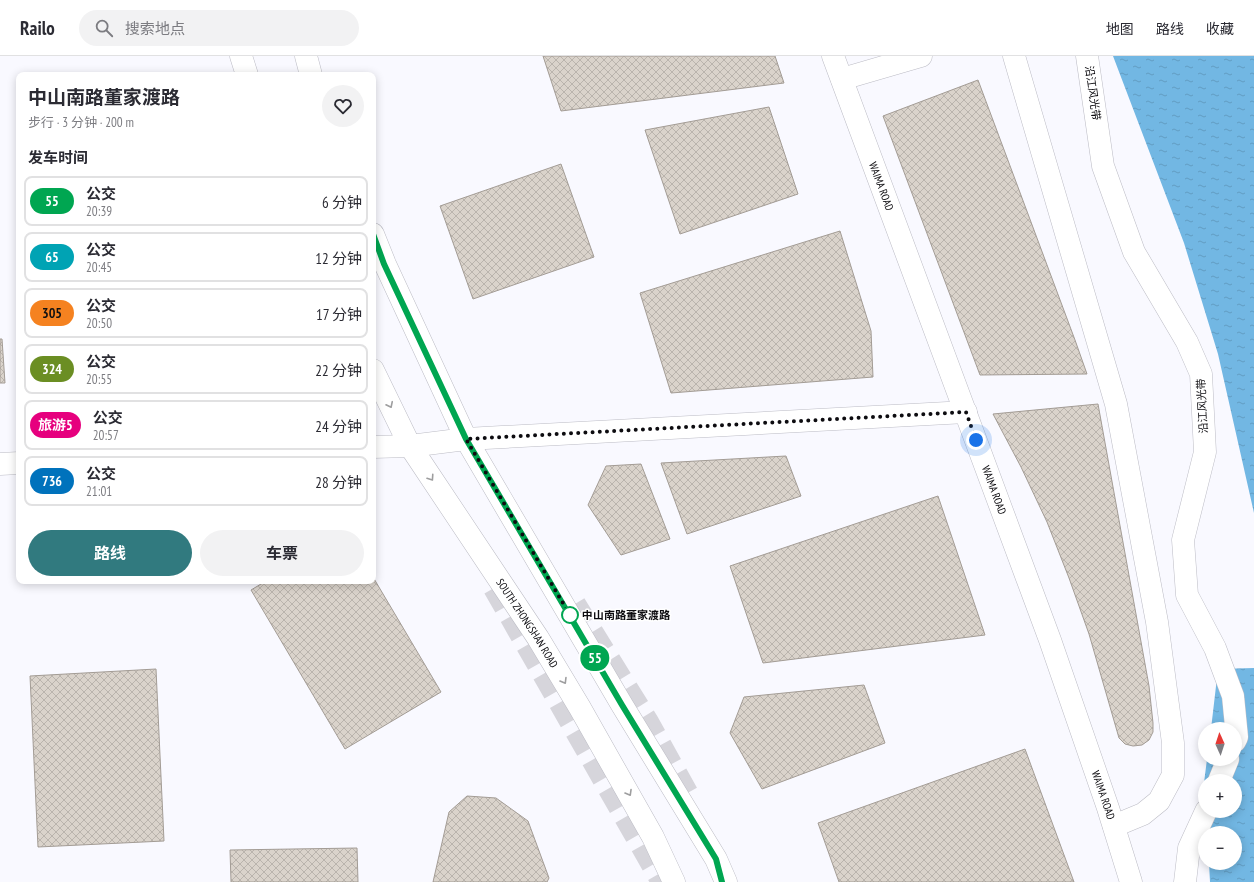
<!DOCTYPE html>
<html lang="zh">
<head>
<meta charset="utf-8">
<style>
	:root { --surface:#fff; --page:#f2f2f3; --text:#2b2b33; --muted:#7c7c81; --line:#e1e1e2; --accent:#317a7f }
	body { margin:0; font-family:"PT Sans Narrow","Noto Sans SC",sans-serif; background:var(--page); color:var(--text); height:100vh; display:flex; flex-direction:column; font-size:15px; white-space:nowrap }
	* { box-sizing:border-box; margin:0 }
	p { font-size:13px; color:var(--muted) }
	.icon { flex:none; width:22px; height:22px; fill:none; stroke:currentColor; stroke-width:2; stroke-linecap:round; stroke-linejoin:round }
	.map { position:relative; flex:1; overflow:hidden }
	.sheet { position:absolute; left:16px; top:16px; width:360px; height:512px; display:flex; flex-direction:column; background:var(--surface); border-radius:8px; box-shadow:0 2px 10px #0003 }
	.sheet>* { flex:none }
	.badge { padding:0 8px; border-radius:13px; font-size:14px; line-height:26px }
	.needle { width:26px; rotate:357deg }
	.controls { position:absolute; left:1198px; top:666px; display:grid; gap:8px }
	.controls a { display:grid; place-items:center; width:44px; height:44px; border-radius:50%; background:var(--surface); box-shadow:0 2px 10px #0003; font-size:20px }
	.you { position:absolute; width:20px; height:20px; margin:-10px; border:3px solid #fff; border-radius:50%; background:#1a73e8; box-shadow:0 0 0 6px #1a73e833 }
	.map>.badge { position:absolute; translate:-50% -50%; box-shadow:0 0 0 2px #fff }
	h2 { padding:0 12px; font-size:15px; line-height:36px }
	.round { display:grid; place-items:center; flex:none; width:42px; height:42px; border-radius:21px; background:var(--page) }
	.overview { display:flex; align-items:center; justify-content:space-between; height:68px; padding:0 12px }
	h1 { font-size:19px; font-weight:700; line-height:30px }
	.primary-button { display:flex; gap:8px; margin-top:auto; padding:8px 12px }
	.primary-button a { flex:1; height:46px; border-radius:24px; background:var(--accent); color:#fff; font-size:16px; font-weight:700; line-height:46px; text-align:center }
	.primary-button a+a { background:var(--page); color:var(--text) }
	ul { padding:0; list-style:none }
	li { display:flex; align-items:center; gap:12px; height:50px; margin:0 8px 6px; padding:0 4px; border:2px solid var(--line); border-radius:8px }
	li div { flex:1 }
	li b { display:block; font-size:15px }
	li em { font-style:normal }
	li .badge { min-width:44px; font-weight:700; text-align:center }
	header { display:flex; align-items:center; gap:24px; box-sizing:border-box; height:56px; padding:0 20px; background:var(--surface); border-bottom:1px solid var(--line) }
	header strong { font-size:19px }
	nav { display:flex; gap:22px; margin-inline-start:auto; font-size:14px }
	.search { width:280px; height:36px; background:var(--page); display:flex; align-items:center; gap:10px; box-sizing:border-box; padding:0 14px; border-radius:22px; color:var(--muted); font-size:15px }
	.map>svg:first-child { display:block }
	.water { fill:url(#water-ripples); fill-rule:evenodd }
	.building { fill:url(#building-cross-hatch); stroke:#a39c95 }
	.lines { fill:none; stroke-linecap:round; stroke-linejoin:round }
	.primary-tunnel { stroke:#d6d5db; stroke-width:22; stroke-dasharray:22 11; stroke-linecap:butt }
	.street-casing { stroke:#bcbcc5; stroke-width:23 }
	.primary-casing { stroke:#bcbcc5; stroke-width:23 }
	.street { stroke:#fff; stroke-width:22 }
	.primary { stroke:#fff; stroke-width:22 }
	.oneway { stroke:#9e9e9f }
	.line-casing { stroke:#fff; stroke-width:9 }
	.line { stroke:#00a651; stroke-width:6 }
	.walk { stroke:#0d0c10; stroke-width:4; stroke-dasharray:0 7.2 }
	.stop-dot { fill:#fff; stroke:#00a651; stroke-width:2 }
	.labels { text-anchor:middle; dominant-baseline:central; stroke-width:3; stroke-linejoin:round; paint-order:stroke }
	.street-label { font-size:11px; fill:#0d0c10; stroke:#fff }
	.stop-label { font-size:11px; font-weight:bold; fill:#0d0c10; stroke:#fff; text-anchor:start }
</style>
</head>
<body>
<header>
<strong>Railo</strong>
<div class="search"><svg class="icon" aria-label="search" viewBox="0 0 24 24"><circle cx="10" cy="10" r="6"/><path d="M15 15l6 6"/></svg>搜索地点</div>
<nav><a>地图</a><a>路线</a><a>收藏</a></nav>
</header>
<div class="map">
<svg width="1254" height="826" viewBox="0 0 1254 826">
	<defs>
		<pattern id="water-ripples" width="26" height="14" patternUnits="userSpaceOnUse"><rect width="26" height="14" fill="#72b7e3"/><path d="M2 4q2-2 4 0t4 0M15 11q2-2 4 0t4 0" fill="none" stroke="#629cc2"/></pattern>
		<pattern id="building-cross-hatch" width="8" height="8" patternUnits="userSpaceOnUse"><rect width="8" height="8" fill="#dad3cb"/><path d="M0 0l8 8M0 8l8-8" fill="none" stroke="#bab4ad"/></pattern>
	</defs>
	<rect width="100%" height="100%" fill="#f9f9ff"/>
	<g class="water">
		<polygon points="1113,0 1254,0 1254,457 1218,298 1184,187"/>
		<path d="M 1254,612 L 1254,826 L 1210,826 L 1209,807 L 1235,807 L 1235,777 L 1206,777 L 1203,735 L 1207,703 L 1235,703 L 1235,673 L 1211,673 L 1218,613 ZM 1205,725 L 1235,725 L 1235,755 L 1205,755 Z"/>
	</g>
	<g class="building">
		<polygon points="543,0 775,0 784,27 561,55"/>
		<polygon points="978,24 1075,284 1087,318 980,319 883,60"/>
		<polygon points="769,51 798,138 680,178 645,74"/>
		<polygon points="561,108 594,201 473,243 440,150"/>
		<polygon points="840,175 871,275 873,321 671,337 640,237"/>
		<polygon points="0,283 2,283 5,327 0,327"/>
		<polygon points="1098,348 1149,630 1153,667 1153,676 1149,684 1142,689 1133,690 1125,688 1119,682 1089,578 1069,522 1047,466 1021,411 993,358"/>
		<polygon points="786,400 801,440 687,478 661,407"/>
		<polygon points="641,408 670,483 621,499 588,449 606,410"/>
		<polygon points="938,440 985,579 763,607 730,510"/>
		<polygon points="373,521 441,636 345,693 251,534 266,525 373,525"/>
		<polygon points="156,613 164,785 38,791 30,620"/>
		<polygon points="864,629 885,687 762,733 730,677 744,641"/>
		<polygon points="1025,693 1074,826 839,826 818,767"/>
		<polygon points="467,740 496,742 528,765 549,822 547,826 433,826 449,756"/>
		<polygon points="357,792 358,826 231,826 230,794"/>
	</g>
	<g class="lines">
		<g class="primary-tunnel">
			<polyline points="494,532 662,826"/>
			<polyline points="575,548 648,666 690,742"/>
		</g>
		<g class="street-casing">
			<g id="street">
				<path id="s1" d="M 833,0 L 1050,584 L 1108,752 L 1131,826"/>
				<polyline points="1014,0 1116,348 1157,566 1173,687 1173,719 1159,745 1143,758 1114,770"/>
				<polyline points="1087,0 1103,110 1134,196 1187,286 1201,318 1205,396 1183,484 1187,539 1215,592 1233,640 1237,681 1235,685"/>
				<polyline points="842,23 921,0"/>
				<polyline points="373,391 410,390 466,383 966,356"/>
				<polyline points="0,408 19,407"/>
				<polyline points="1219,725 1228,703"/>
				<polyline points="1185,826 1189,792 1206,755"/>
			</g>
		</g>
		<g class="primary-casing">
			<g id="primary">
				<polyline points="241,0 247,19"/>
				<polyline points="306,0 311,19"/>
				<polyline points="373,178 385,208 466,383 622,649 716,803 726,826"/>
				<path id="s2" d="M 373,314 L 410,390 L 538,582 L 580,652 L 653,781 L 674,826"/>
			</g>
		</g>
		<use href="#street" class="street"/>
		<use href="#primary" class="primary"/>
	</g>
	<defs><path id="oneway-chevron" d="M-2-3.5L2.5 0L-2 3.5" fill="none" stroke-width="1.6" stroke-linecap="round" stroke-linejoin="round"/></defs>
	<g class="oneway">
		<use href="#oneway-chevron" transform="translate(390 349) rotate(64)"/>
		<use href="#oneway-chevron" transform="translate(431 422) rotate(56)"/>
		<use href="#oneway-chevron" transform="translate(564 625) rotate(59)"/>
		<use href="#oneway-chevron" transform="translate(629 737) rotate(60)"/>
	</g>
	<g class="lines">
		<g class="line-casing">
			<polyline id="line" points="373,178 384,208 466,383 622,649 716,803 722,826"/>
		</g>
		<use href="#line" class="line"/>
		<polyline class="walk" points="570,559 466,383 966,356 976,384"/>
	</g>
	<circle class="stop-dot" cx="570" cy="559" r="8"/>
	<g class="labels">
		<g class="street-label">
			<text transform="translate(1093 37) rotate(82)">沿江风光带</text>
			<text stroke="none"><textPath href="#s1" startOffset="139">WAIMA ROAD</textPath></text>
			<text transform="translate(1202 350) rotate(-93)">沿江风光带</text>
			<text stroke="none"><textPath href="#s1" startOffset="463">WAIMA ROAD</textPath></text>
			<text stroke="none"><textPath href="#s2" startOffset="297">SOUTH ZHONGSHAN ROAD</textPath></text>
			<text stroke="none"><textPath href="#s1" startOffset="787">WAIMA ROAD</textPath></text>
		</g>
		<g class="stop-label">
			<text x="582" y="559">中山南路董家渡路</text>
		</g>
	</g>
</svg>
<div class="controls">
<a><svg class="needle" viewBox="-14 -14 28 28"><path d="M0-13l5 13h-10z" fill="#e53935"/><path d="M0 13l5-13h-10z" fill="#7c7c81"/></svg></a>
<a>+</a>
<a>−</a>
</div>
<div class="you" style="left:976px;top:384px"></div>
<b class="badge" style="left:595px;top:602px;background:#00a651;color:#fff">55</b>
<section class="sheet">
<div class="overview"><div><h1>中山南路董家渡路</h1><p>步行 · 3 分钟 · 200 m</p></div><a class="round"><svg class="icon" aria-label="heart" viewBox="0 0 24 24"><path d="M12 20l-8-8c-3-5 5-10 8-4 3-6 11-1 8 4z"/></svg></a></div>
<h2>发车时间</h2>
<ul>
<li><span class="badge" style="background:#00a651;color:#fff">55</span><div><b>公交</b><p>20:39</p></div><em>6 分钟</em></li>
<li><span class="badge" style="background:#00a3b4;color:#fff">65</span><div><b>公交</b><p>20:45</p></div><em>12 分钟</em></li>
<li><span class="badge" style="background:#f58220;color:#111">305</span><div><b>公交</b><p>20:50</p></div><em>17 分钟</em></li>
<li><span class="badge" style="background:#6b8e23;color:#fff">324</span><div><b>公交</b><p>20:55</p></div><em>22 分钟</em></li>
<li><span class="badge" style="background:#e6007e;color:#fff">旅游5</span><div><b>公交</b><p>20:57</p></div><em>24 分钟</em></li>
<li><span class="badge" style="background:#0072bc;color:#fff">736</span><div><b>公交</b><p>21:01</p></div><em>28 分钟</em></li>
</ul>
<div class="primary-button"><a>路线</a><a>车票</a></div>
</section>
</div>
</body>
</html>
